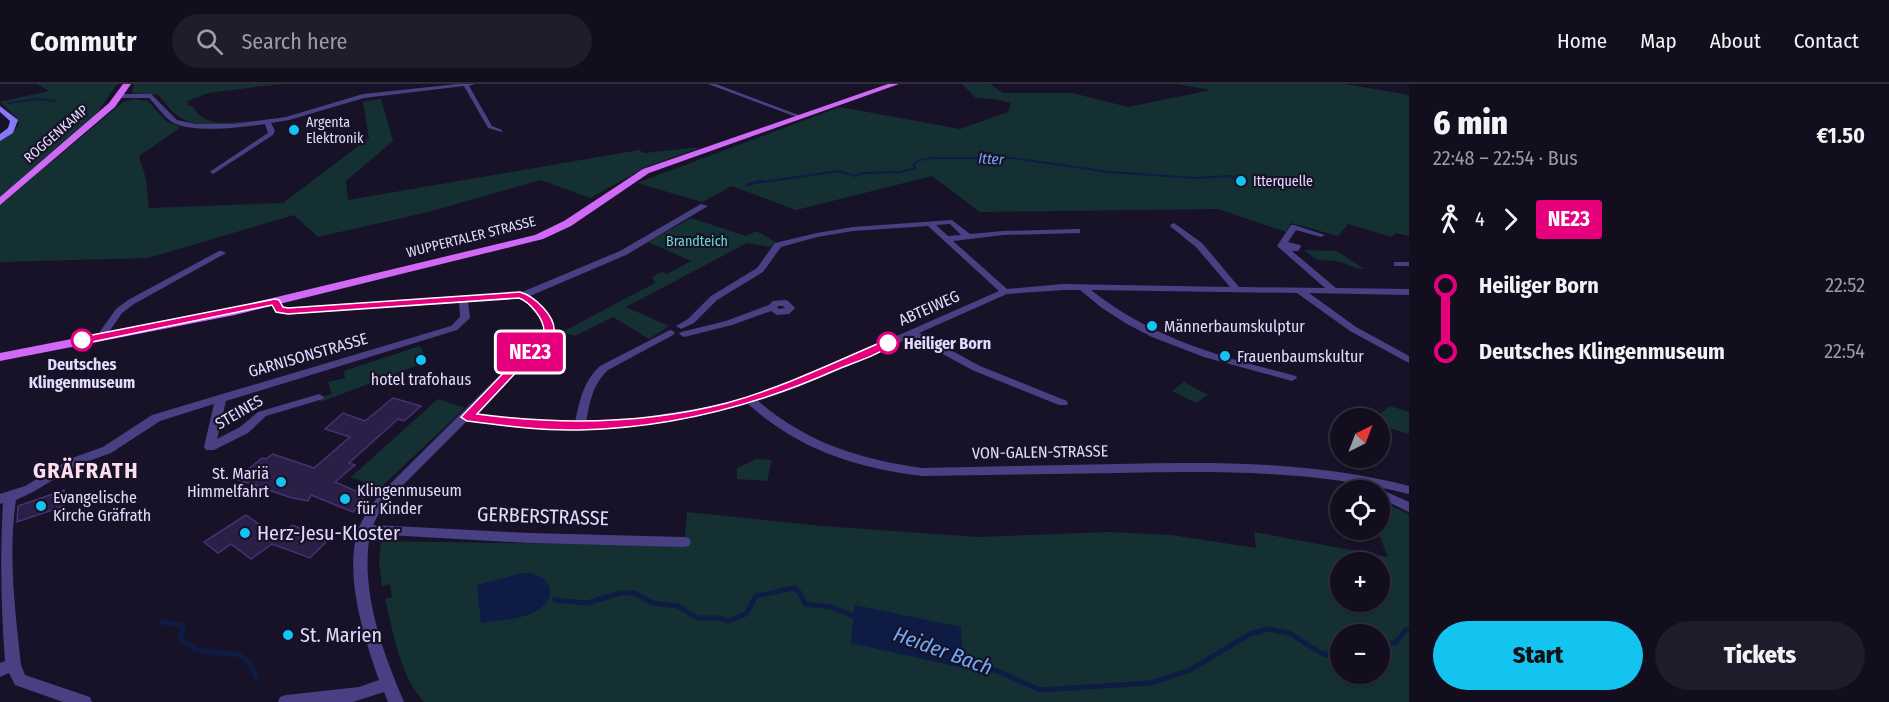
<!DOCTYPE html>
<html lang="en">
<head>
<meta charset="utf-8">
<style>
	:root { --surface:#120e1e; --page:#1f1c2b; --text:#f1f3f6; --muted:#9c9ca4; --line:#312e3c; --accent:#13c4f1 }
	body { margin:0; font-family:"Fira Sans Condensed",sans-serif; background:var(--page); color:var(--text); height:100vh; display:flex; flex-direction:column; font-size:22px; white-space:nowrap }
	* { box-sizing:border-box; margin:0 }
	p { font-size:20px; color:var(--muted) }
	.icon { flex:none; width:33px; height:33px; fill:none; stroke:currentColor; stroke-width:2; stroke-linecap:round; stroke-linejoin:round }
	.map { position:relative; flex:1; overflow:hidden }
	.panel { display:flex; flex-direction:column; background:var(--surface); width:480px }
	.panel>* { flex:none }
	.badge { padding:0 12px; border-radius:4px; font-size:21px; line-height:39px }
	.needle { width:39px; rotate:42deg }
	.controls { position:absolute; left:1330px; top:324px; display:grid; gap:12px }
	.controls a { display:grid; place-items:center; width:60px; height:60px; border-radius:50%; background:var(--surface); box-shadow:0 2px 4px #0004,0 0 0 2px var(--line); font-size:30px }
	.map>.badge { position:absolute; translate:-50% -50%; box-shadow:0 0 0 3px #fff }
	.legs { display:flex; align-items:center; gap:9px; height:66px; padding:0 24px; font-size:20px }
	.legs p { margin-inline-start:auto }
	.headline { display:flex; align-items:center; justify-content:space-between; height:102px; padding:0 24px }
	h1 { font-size:33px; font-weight:800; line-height:45px }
	.action { display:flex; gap:12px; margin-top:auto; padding:12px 24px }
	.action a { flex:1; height:69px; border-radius:36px; background:var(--accent); color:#111; font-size:24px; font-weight:800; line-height:69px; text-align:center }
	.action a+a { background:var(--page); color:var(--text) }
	ul { padding:0 24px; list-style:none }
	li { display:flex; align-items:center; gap:21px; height:66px; font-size:22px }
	li i { display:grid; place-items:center; width:9px; height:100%; margin:0 8px; background:currentColor }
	li i::after { content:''; width:15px; height:15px; margin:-8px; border:4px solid; border-radius:50%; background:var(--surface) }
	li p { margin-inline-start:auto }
	li:first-child i { background:linear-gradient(#0000 50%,currentColor 0) }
	li:last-child i { background:linear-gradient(currentColor 50%,#0000 0) }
	header { display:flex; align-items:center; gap:36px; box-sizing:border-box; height:84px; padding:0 30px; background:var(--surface); border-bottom:2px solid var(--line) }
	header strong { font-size:28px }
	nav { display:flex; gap:33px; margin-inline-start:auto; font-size:21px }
	.search { width:420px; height:54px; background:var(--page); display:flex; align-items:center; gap:15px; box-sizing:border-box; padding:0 21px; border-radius:33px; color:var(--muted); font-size:22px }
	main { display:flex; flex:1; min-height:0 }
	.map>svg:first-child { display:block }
	.green { fill:#153032; fill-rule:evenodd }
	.water { fill:#0e1c45 }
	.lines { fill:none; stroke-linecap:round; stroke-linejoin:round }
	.stream-far2 { stroke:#0e1c45; stroke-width:2 }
	.stream-far1 { stroke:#0e1c45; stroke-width:3 }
	.stream { stroke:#0e1c45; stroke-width:5 }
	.building { fill:#2b1f48; stroke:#463273; stroke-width:1.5 }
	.street { fill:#494084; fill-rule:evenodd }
	.secondary { fill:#8878f7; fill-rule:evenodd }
	.primary { fill:#d069f6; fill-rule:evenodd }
	.line-1 { fill:#e6007e; stroke:#fff; stroke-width:1.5 }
	.poi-dot { fill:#13c4f1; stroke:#181228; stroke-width:2 }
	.stop-1-dot { fill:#fff; stroke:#e6007e; stroke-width:3 }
	.labels { text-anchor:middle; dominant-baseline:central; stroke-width:4.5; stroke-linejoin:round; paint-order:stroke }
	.far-poi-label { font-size:14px; fill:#e2dbfd; stroke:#181228; text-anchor:start }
	.far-street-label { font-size:14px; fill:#e2dbfd; stroke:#181228 }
	.far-park-label { font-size:14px; fill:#6adac9; stroke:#181228 }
	.far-water-label { font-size:15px; font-style:italic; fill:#6faaf7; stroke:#181228 }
	.street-label { font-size:16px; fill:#e2dbfd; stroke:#181228 }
	.poi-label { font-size:16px; fill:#e2dbfd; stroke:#181228; text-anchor:start }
	.stop-label { font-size:16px; font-weight:bold; fill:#e2dbfd; stroke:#181228; text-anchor:start }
	.near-street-label { font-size:20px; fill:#e2dbfd; stroke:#181228 }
	.near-poi-label { font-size:20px; fill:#e2dbfd; stroke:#181228; text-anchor:start }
	.near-water-label { font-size:21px; font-style:italic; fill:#6faaf7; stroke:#181228 }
	.district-label { font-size:22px; font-weight:bold; letter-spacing:1.5px; fill:#fdddee; stroke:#181228 }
</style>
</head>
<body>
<header>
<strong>Commutr</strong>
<div class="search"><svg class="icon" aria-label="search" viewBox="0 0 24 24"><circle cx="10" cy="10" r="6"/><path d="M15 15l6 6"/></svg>Search here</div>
<nav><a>Home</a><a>Map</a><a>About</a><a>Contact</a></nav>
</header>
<main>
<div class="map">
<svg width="1409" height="618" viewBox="0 0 1409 618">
	<rect width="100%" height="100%" fill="#181228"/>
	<g class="green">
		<polygon points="37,0 117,0 92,36 0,113 0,56 15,46 19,40 16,33 0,18 49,7"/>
		<path d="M 134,0 L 281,0 L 208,9 L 188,17 L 187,22 L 192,22 C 209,49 233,34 259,38 C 237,40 195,46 178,32 C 170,27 165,17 158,11 L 132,9 Z"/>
		<polygon points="962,0 990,0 1003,9 1072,9 1128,23 1211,6 1176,0 1345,0 1409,11 1409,152 1395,149 1392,153 1348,140 1338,152 1291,139 1286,148 1218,125 980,128 932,92 796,126 732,102 702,118 637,99 840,23 960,45 1008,28 1011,19 994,15 976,14"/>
		<polygon points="133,15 148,17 166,37 181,43 139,72 146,95 149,124 283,119 369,54 363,18 381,15 393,57 346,97 348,116 639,66 644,69 702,63 648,82 590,114 541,96 428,128 318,153 294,131 148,174 0,178 0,121 123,18"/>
		<polygon points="691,134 746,152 757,147 775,158 771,163 747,159 626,223 669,242 649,255 613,233 575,252 562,248 655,199 652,193 662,188 667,190 691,177 648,158"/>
		<path d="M 1304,166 L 1337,167 L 1364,185 C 1352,185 1350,180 1340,178 C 1320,174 1322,181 1304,166 Z"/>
		<polygon points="420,262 428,277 321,318 320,313 332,310 328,298 345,294 344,287"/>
		<polygon points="1184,298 1208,311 1196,319 1172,307"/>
		<polygon points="438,315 465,324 380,404 351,393"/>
		<polygon points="1390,322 1409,328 1409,350 1380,341 1380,334 1375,334"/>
		<polygon points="756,375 772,376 767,397 737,395 737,384"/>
		<path d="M 1380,417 L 1409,430 L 1409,618 L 424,618 C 399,590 394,550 385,515 L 392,513 L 390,500 L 382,502 L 379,478 L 381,457 L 684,462 L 687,428 L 822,442 L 978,453 L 1110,448 L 1171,451 L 1256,464 L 1254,448 L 1388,473 L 1377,446 L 1380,446 ZM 1341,478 L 1380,478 L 1380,518 L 1341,518 ZM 529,489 L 529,530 L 477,501 ZM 855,522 L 962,578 L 963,583 L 851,558 ZM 1341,550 L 1380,550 L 1380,590 L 1341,590 Z"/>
	</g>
	<g class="water">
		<path d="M 523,489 C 549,488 562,513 536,527 C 521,536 498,536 481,539 L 477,501 Z"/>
		<polygon points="855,521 961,543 963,584 851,559"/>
	</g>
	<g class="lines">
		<g class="stream-far2">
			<polyline points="9,19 38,15 55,17"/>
			<polyline points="756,99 839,87 855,92 863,89 900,88 915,84 914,80 919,76 933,74 1013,74 1109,88 1195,94 1230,92 1241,97"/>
		</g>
		<polyline class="stream-far1" points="747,101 761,97"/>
		<g class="stream">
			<polyline points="555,516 587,519 620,509 635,509 652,519 678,522 697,534 719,534 729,537 746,530 756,512 794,504 799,508 805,520 831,523 856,533"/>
			<path d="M 162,538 L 181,541 L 183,545 L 180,553 C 200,580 233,560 248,577 C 252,582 254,589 257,594"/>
			<polyline points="1380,558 1395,559 1406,546 1409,546"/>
			<polyline points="959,577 1000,588 1040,606 1150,599 1190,586 1250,550 1269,545 1291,550 1321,569 1328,571 1341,569"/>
		</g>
	</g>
	<g class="building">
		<polygon points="393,314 421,322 404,337 398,335 349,379 355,381 335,398 358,408 356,410 364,413 353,428 311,411 308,417 292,414 236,395 262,374 266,375 273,370 314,384 350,353 325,345 343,329 365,337"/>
		<polygon points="64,406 64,422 17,438 18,422"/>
		<polygon points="246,431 278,454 292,441 329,455 310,474 272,460 251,475 231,460 218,469 204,458"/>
	</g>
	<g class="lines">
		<g class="street">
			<path d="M 458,0 L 475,0 L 469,2 L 492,42 L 502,46 L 502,48 L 488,44 L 464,2 L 364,14 L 289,36 L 271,39 L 275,47 L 273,51 L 213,90 L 210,88 L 211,87 L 268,49 L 265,40 C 242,43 193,50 172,38 C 163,32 156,21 149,14 L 119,14 L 116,12 L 119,10 L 151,10 L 177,36 L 196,40 L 234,40 L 286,33 L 363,10 Z"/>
			<polygon points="708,0 716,0 804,33 799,34"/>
			<path d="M 701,120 L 708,122 L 626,171 L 530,212 L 545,228 L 555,246 L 551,252 L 474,330 L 527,336 L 575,338 C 580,316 583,298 600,282 L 670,246 L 673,247 L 675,249 L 673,251 L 608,286 C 592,301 590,318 586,338 L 624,336 L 702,324 L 747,313 L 790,299 L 999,207 L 928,142 L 853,147 L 817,153 L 781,163 L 763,188 L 717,216 L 694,239 L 681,245 L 676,242 L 688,235 L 711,212 L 757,184 L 775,159 L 817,149 L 853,143 L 952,136 L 970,150 L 1003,147 L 1077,145 L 1080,145 L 1080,149 L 1003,151 L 953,157 L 1007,205 L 1063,200 L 1230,203 L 1196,163 L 1171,143 L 1170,141 L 1174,139 L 1202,159 L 1239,203 L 1325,204 L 1277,162 L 1291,141 L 1294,141 L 1325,151 L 1321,153 L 1296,146 L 1288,158 L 1300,161 L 1301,163 L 1298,167 L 1292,167 L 1336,204 L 1409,205 L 1409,211 L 1309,209 L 1356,243 L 1409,272 L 1409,279 L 1350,247 L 1297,209 L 1091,206 C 1153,255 1221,273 1296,292 L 1297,294 L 1292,297 L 1204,273 L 1152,253 L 1127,240 L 1102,224 L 1080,206 L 1063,206 L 1007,210 L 919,249 L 980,282 L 1067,317 L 1068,319 L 1067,321 L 1059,321 L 972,286 L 912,253 L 798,303 L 758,317 C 807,359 858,375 922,384 C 987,383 1053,381 1118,380 C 1215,378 1315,377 1409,402 L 1409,410 C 1315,386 1215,387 1118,389 C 1053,390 987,391 922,392 C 854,383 800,366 748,320 C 693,334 638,345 581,346 C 543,346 505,341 467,337 L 392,412 L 379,429 L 373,441 L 530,449 L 684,453 L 689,454 L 691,458 L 689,462 L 684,463 L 530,459 L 370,450 C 360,507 382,566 404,618 L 388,618 L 384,608 L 353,618 L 278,618 L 280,613 L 286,611 L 359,603 L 379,596 C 364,553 345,495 357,449 C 362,433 373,418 384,406 L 545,246 L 538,231 L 522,214 L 468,217 L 470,234 L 457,246 L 226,317 L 217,355 L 240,343 L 258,328 L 319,310 L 324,313 L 323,315 L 266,332 L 248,349 L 214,366 L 206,366 L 204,363 L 214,320 L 160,337 L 111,369 L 80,380 L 33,408 L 16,416 C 8,470 15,526 21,581 L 25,591 L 90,613 L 92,618 L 63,618 L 15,601 L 9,589 L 0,593 L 0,579 L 5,577 C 1,525 0,471 3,419 L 0,420 L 0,410 L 25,402 L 72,374 L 103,363 L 152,331 L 451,242 L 460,233 L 459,218 L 288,230 L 276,228 L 271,218 L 272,216 L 278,216 L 282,224 L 288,224 L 522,208 L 620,167 ZM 950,140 L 961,151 L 948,152 L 936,141 Z"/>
			<polygon points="219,167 222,167 226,169 134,220 122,229 104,255 98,255 96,253 116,225 128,216"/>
			<rect x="1394" y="178" width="15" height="4"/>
			<path d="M 785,216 L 788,217 L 795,224 L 789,230 L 777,231 L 771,227 L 732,241 L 684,253 L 679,250 L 681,248 L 726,237 L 769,221 L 773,217 ZM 778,222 L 783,222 L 785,224 L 779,225 L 777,223 Z"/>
			<polygon points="1380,405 1409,418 1409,428 1380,414 1380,406 1375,406"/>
		</g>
		<polygon class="secondary" points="0,22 18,36 13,49 0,57 0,50 8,44 10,37 0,28"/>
		<g class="primary">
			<polygon points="123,0 131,0 115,23 0,121 0,113 109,19"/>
			<polygon points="888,0 899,0 649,89 571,142 543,155 235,231 0,277 0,269 235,223 535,151 564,137 643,85"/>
		</g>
	</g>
	<path class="line-1" d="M 520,208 C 534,212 556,232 554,248 L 477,330 C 560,341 645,340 727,319 C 781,304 833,279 884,257 L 888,256 L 893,259 C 882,270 852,279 836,286 C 755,322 669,344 580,346 C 542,347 505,342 467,337 L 461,333 L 544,247 C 544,235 530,218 519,214 L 288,230 L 276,228 L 272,221 L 82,260 L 77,256 L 82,253 L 275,215 L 279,216 L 283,223 L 288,224 Z"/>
	<g class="poi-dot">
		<circle cx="294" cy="46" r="6"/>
		<circle cx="1241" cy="97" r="6"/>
		<circle cx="1152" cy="242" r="6"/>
		<circle cx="1225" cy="272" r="6"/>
		<circle cx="421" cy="276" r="6"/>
		<circle cx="281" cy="398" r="6"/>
		<circle cx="345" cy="415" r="6"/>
		<circle cx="41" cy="422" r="6"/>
		<circle cx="245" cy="449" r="6"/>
		<circle cx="288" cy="551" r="6"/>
	</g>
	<g class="stop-1-dot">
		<circle cx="82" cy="256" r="10"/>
		<circle cx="888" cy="259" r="10"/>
	</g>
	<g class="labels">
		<g class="far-poi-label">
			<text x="306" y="38">Argenta<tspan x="306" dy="16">Elektronik</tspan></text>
			<text x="1253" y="97">Itterquelle</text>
		</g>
		<g class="far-street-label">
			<text transform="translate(56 50) rotate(-41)">ROGGENKAMP</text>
			<text transform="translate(471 153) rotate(-14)">WUPPERTALER STRASSE</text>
		</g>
		<g class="far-park-label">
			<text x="697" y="157">Brandteich</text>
		</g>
		<g class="far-water-label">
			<text transform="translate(991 75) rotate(3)">Itter</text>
		</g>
		<g class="street-label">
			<text transform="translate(929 224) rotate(-24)">ABTEIWEG</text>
			<text transform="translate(308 271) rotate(-16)">GARNISONSTRASSE</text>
			<text transform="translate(239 328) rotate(-30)">STEINES</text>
			<text transform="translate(1040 368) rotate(-1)">VON-GALEN-STRASSE</text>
		</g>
		<g class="poi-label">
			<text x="1164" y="242">Männerbaumskulptur</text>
			<text x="1237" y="272">Frauenbaumskultur</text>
			<text x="421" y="295" text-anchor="middle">hotel trafohaus</text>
			<text x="269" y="389" text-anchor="end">St. Mariä<tspan x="269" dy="18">Himmelfahrt</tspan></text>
			<text x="357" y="406">Klingenmuseum<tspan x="357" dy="18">für Kinder</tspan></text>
			<text x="53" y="413">Evangelische<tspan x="53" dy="18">Kirche Gräfrath</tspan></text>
		</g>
		<g class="stop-label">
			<text x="904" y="259">Heiliger Born</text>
			<text x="82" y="280" text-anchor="middle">Deutsches<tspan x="82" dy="18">Klingenmuseum</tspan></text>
		</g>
		<g class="near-street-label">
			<text transform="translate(543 432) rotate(2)">GERBERSTRASSE</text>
		</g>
		<g class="near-poi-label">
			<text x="257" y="449">Herz-Jesu-Kloster</text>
			<text x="300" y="551">St. Marien</text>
		</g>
		<g class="near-water-label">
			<text transform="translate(943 567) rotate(20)">Heider Bach</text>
		</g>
		<g class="district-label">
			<text x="86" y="386">GRÄFRATH</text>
		</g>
	</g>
</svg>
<div class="controls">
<a><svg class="needle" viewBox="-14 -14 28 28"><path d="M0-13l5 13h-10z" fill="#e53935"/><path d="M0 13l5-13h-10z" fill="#9c9ca4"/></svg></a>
<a><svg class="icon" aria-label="locate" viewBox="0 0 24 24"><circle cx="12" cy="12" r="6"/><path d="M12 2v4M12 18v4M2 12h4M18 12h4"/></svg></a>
<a>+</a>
<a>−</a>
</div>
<b class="badge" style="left:530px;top:268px;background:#e6007e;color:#fff">NE23</b>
</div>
<section class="panel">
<div class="headline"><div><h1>6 min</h1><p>22:48 – 22:54 · Bus</p></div><b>€1.50</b></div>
<div class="legs"><svg class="icon" aria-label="walk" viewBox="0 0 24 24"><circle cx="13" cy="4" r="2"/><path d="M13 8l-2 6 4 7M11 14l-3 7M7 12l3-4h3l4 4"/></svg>4<svg class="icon" aria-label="forward" viewBox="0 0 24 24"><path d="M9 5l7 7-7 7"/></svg><b class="badge" style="background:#e6007e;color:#fff">NE23</b></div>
<ul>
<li><i style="color:#e6007e"></i><b>Heiliger Born</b><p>22:52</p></li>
<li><i style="color:#e6007e"></i><b>Deutsches Klingenmuseum</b><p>22:54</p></li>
</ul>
<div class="action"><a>Start</a><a>Tickets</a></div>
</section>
</main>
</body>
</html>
